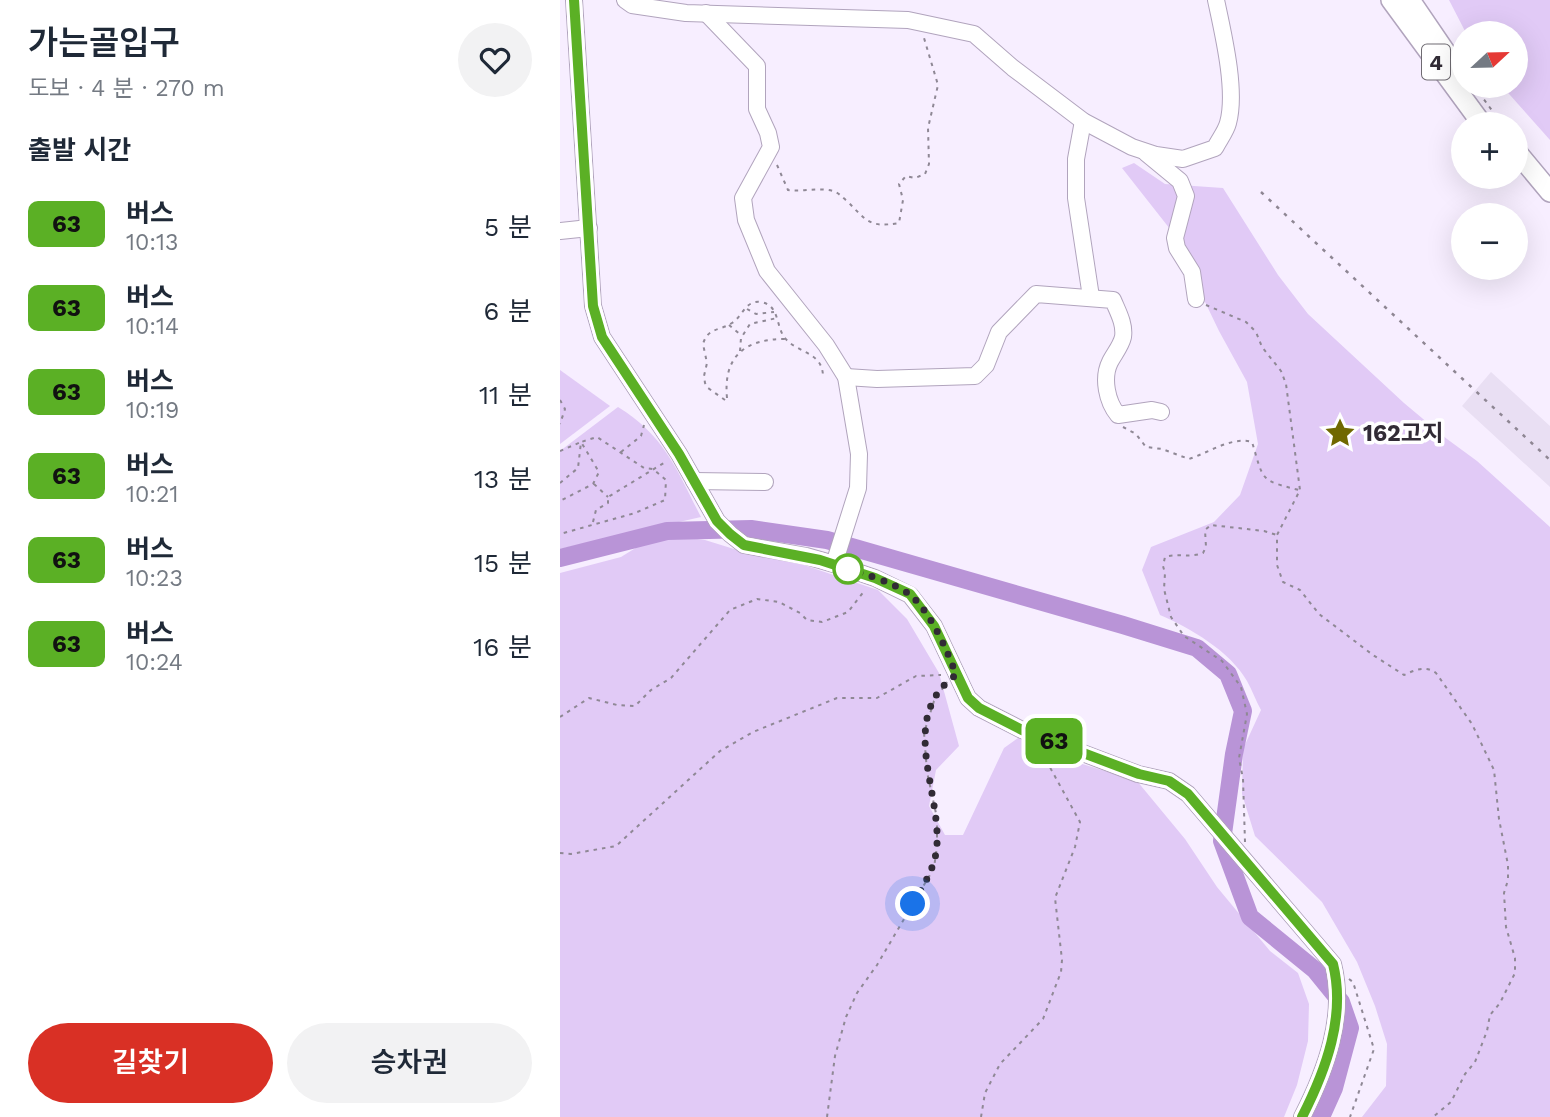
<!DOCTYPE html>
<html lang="ko">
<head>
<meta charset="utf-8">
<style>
	:root { --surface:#fff; --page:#f2f2f3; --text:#1f2937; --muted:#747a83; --accent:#d93025 }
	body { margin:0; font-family:"Work Sans","Noto Sans KR",sans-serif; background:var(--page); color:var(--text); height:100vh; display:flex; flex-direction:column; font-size:26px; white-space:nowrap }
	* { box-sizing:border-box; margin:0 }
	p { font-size:23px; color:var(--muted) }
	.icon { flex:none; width:38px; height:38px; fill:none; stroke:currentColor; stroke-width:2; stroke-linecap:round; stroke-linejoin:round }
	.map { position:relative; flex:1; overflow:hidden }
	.panel { display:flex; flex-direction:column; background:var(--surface); width:560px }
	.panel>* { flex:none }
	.badge { padding:0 14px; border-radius:10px; font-size:24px; line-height:46px }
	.needle { width:46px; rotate:68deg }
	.controls { position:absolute; left:891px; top:21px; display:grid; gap:14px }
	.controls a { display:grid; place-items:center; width:77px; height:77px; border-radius:50%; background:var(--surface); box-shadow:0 7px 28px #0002; font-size:35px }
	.you { position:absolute; width:35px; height:35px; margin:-18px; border:5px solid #fff; border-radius:50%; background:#1a73e8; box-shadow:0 0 0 10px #1a73e833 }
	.map>.badge { position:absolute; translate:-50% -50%; box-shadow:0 0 0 4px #fff }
	h2 { padding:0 28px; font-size:26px; line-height:63px }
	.round { display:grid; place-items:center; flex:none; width:74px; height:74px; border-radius:37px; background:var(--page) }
	.overview { display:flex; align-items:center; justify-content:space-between; height:119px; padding:0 28px }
	h1 { font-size:33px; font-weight:600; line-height:52px }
	.action { display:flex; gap:14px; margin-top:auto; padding:14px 28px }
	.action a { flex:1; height:80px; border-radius:42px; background:var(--accent); color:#fff; font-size:28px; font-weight:600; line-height:80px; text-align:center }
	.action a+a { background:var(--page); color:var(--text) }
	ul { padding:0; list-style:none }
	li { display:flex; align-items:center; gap:21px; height:84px; padding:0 28px }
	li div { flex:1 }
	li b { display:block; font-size:26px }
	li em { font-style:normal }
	li .badge { min-width:77px; font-weight:700; text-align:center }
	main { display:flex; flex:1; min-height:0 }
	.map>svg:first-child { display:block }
	.built { fill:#e9dff3 }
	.green { fill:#e1caf6 }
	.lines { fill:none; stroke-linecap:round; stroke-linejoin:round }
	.river { stroke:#b994d7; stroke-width:18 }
	.minor-casing { stroke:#b1a4bd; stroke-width:18 }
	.major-casing { stroke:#b1a4bd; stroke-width:22 }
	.path { stroke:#8f8895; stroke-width:2; stroke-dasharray:3.5 5; stroke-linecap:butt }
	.minor { stroke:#fff; stroke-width:16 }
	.major { stroke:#fff; stroke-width:19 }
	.rail { stroke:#8e8693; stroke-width:2.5; stroke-dasharray:3.5 7; stroke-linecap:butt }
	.line-casing { stroke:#fff; stroke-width:16 }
	.line { stroke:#5bb025; stroke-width:10 }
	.walk { stroke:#312b35; stroke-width:7; stroke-dasharray:0 12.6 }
	.stop-dot { fill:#fff; stroke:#5bb025; stroke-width:3.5 }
	.labels { text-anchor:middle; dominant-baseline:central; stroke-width:7; stroke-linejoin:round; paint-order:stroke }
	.shield { fill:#fff; stroke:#6f6b72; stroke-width:2 }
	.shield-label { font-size:21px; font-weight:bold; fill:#312b35 }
	.poi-label { font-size:23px; font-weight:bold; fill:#312b35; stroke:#fff; text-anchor:start }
</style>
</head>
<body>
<main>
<section class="panel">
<div class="overview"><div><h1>가는골입구</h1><p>도보 · 4 분 · 270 m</p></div><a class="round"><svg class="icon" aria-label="heart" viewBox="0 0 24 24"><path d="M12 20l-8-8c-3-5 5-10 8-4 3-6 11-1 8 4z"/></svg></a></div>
<h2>출발 시간</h2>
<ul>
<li><span class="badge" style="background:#5bb025;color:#111">63</span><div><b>버스</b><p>10:13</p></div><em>5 분</em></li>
<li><span class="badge" style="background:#5bb025;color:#111">63</span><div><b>버스</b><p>10:14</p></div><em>6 분</em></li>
<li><span class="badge" style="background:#5bb025;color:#111">63</span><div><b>버스</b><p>10:19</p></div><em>11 분</em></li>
<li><span class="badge" style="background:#5bb025;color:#111">63</span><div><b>버스</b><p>10:21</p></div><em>13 분</em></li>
<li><span class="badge" style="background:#5bb025;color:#111">63</span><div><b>버스</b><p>10:23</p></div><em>15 분</em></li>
<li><span class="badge" style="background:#5bb025;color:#111">63</span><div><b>버스</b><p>10:24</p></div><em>16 분</em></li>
</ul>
<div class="action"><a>길찾기</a><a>승차권</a></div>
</section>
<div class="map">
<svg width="990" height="1117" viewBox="0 0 990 1117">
	<rect width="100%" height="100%" fill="#f7eeff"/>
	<polygon class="built" points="931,372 990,426 990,487 902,406"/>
	<g class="green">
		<polygon points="889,0 990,0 990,140 942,86 956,86 956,33 906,33"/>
		<path d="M 574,163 L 605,184 L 663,188 L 718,275 L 748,314 L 844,403 L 887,439 L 917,461 L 990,527 L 990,1117 L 802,1117 L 826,1086 L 827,1044 L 815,1006 L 797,962 L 762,902 L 695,836 L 682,794 L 683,749 L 701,710 C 696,701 692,690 687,681 C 670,651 630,628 600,615 L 582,570 L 591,547 L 654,522 L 680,495 L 698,444 L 687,382 L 659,331 L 610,229 L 562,168 Z"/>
		<polygon points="0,370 50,406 0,444"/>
		<path d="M 58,407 C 106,437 116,469 141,517 L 0,549 L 0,451 Z"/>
		<polygon points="121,537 145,540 174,549 238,563 318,590 347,619 379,673 399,746 376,770 369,806 385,835 403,835 444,748 458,738 500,757 577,781 625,839 657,887 710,951 738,973 749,1004 748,1041 737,1085 724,1117 0,1117 0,573 61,557 82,544"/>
	</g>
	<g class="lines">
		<polyline class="river" points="0,558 107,531 191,529 267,540 563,625 637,648 668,674 683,711 674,754 662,841 690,917 755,970 781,1002 790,1028 774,1088 761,1117"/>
		<g class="minor-casing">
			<g id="minor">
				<path d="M 14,0 L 33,306 L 42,337 L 119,454 L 157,521 L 170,534 L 184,545 L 246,556 L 274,564 L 315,578 L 350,595 L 374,626 L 408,698 L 419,708 L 462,730 L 578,774 L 609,781 L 628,794 L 773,964 C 786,1016 766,1070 742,1117"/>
				<path d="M 65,0 L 72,5 L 126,13 L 348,20 L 414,34 L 453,68 L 523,121 L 572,147 L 596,155 L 623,159 L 655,148 C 659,140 666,131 668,123 C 677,91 663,33 656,0"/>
				<polyline points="146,13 197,66 197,109 208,133 211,147 183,198 186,220 207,271 266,345 286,377 299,454 298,488 274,564"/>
				<polyline points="523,121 516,159 516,198 531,297"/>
				<polyline points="586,153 620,181 626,196 615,238 617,248 632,272 636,299"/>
				<polyline points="0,231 29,228"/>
				<path d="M 286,377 L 317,379 L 415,376 L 426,365 L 439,332 L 476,294 L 553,300 C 558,312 565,324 563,337 C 561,346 554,354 550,362 C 542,378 547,402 558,415 L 592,410 L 601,412"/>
				<polyline points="134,481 205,482"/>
			</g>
		</g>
		<g class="major-casing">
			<g id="major">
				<polyline points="831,0 922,124"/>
				<polyline points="850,0 895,66"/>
				<polyline points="956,151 990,192"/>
			</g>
		</g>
		<g class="path">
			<polyline points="914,86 942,124"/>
			<path d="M 217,165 L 228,190 C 243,192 260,187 273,191 C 279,193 282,197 287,201 C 307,221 309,228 339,223 L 343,200 L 339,184 L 346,176 L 355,178 L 365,174 L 369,164 L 368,128 L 378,85 L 364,38"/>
			<path d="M 646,305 L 686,322 L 696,332 L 702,347 L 721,371 L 726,384 L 740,490 L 717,535 L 717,565 L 723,582 L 740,590 L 759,614 L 813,655 L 844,675 C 855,670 865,665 876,673 L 912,724 L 934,770 L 939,819 L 948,865 L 948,880 L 944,893 L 946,927 L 955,958 L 955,973 L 940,1003 L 930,1015 L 927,1031 L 915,1062 L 905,1074 L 891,1102 L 873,1117"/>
			<polyline points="187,309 196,314 214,312"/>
			<polyline points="169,325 181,335"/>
			<polyline points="180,351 181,338 190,324 217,318"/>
			<path d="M 167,398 C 163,356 185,339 225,339"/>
			<polyline points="0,400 5,409 0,424"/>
			<path d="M 165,400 L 148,388 L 145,383 L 144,376 L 147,363 L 143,344 C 148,327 160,331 172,323 C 183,316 185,300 201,302 C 219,305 216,325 224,337 C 237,354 263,351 263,377"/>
			<path d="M 563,427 L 576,434 L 586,447 L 602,449 L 629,459 C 648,453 672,436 692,442 C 704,481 699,480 739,490"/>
			<polyline points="0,451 21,442 39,472 33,484 0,501"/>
			<polyline points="61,452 81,436 84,425"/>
			<polyline points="0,483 18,468 21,442 37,437 84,468 93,469 106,480 105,500 75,513 0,534"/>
			<polyline points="34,484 48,497"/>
			<polyline points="33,522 36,510 48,503 48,497 107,461"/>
			<polyline points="0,717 29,698 57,705 75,706 91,690 111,678 170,610 197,599 219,602 240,613 247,620 262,622 288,612 305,590"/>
			<path d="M 685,842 L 683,779 L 679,758 L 687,714 L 681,687 L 662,661 L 624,636 L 611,617 L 604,589 L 605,573 L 603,566 L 605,557 C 617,553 630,558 643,553 L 646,547 L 645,530 L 651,525 L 704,531 L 717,535"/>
			<polyline points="0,853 11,854 56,846 160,751 193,732 277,698 317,698 356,676 381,675"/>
			<polyline points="789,979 793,982 814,1049 790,1117"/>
			<polyline points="267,1117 275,1056 286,1017 297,993 317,965 374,868 377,846 377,818 367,772 364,733 374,701 387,682"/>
			<polyline points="421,1117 425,1093 440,1064 483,1019 501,972 502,960 495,898 515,847 520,822 481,751"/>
		</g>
		<use href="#minor" class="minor"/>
		<use href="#major" class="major"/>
		<polyline class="rail" points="701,192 990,460"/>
	</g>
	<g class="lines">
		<g class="line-casing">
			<path id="line" d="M 14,0 L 33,306 L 42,337 L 119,454 L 157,521 L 170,534 L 184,545 L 260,560 L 315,578 L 350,594 L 374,626 L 408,698 L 419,708 L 462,730 L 579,774 L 609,781 L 628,794 L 773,964 C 786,1016 766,1070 742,1117"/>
		</g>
		<use href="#line" class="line"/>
		<path class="walk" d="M 288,569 C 306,574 334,583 349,594 C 369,609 388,651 396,675 C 338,716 380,788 377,844 C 376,867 364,884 353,904"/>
	</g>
	<defs>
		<g id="sight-bare" transform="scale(2.415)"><path d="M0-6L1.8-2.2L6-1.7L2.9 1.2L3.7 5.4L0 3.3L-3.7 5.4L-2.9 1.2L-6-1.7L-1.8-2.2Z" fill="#706800" stroke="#fff" stroke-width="2.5" paint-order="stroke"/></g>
	</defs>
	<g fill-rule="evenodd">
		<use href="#sight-bare" x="780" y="433"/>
	</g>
	<circle class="stop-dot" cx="288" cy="569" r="14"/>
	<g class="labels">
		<rect class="shield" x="862" y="44.5" width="28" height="35" rx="5"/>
		<g class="shield-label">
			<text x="876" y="62">4</text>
		</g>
		<g class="poi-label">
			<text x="803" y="433">162고지</text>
		</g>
	</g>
</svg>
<div class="controls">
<a><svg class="needle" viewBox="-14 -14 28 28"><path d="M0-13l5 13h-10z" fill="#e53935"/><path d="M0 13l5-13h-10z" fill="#747a83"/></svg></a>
<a>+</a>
<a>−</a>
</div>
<div class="you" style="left:353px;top:904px"></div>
<b class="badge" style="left:494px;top:741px;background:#5bb025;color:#111">63</b>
</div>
</main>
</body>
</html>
